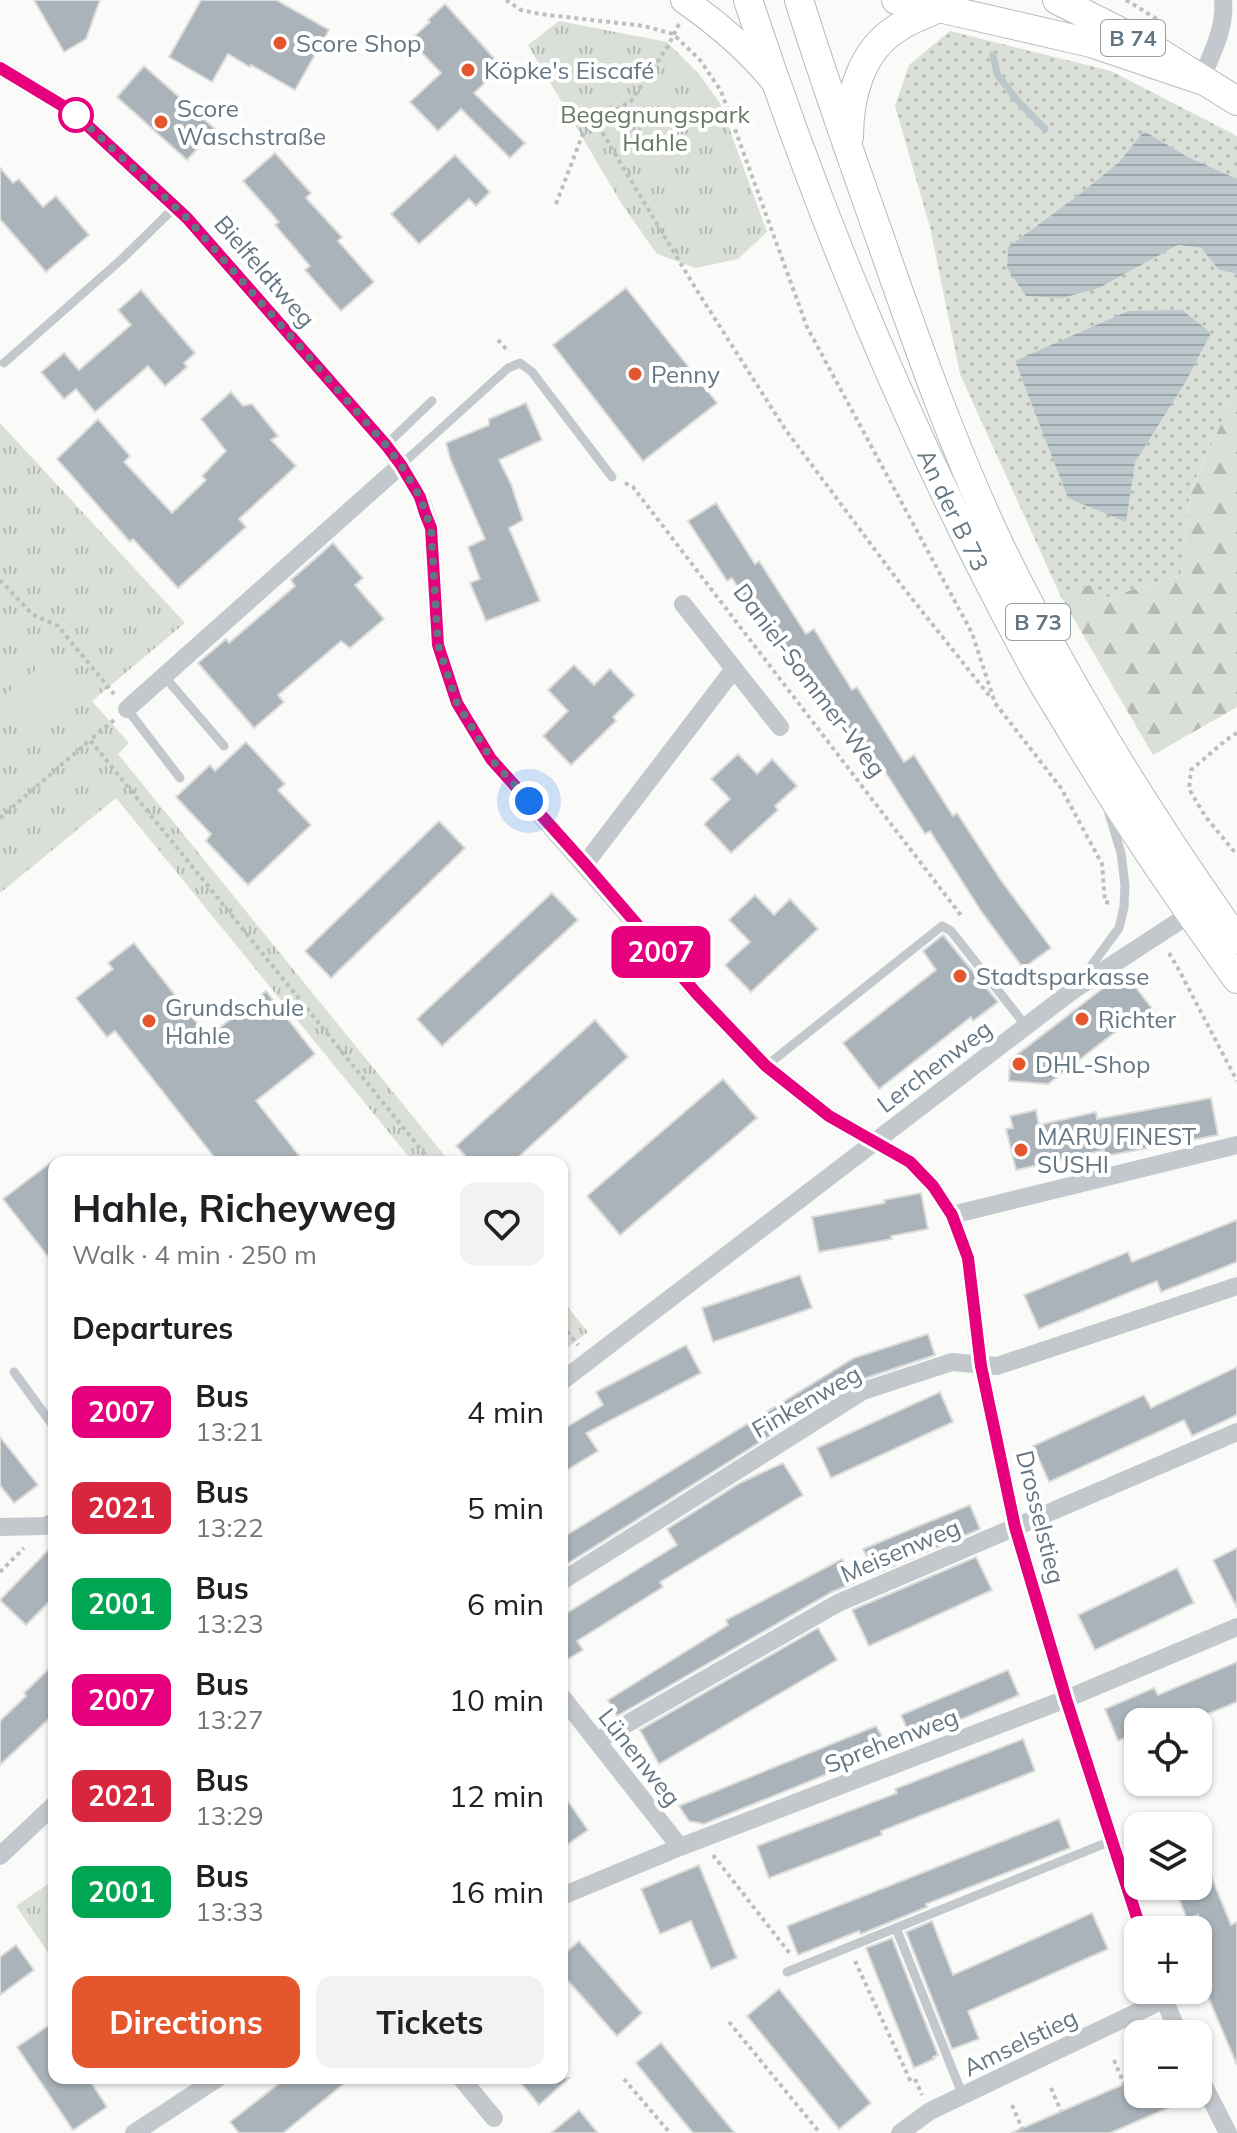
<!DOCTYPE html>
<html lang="en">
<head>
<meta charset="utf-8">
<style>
	:root { --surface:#fff; --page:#f2f2f2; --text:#202124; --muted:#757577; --accent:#e4572e }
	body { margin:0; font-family:Mulish,sans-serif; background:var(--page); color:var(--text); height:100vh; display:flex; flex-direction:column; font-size:30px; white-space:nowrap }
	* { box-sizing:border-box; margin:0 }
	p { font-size:26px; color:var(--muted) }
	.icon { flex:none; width:44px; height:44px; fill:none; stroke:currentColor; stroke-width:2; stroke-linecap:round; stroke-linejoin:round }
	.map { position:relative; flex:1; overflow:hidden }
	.details { position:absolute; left:48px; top:1156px; width:520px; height:928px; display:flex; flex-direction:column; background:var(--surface); border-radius:16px; box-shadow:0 2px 6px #0004 }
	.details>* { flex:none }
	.badge { padding:0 16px; border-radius:12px; font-size:28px; line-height:52px }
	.controls { position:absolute; left:1124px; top:1708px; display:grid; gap:16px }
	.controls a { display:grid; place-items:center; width:88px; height:88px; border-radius:16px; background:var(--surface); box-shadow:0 2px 6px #0004; font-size:40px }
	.you { position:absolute; width:40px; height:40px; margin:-20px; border:6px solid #fff; border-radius:50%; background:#1a73e8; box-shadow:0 0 0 12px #1a73e833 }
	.map>.badge { position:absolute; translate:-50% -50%; box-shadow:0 0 0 4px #fff }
	h2 { padding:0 24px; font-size:30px; line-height:72px }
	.round { display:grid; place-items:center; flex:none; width:84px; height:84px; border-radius:16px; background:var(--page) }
	.summary { display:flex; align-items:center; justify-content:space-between; height:136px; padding:0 24px }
	h1 { font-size:38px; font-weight:700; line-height:60px }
	.button { display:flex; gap:16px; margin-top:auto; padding:16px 24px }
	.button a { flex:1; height:92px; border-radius:16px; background:var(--accent); color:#fff; font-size:32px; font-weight:700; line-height:92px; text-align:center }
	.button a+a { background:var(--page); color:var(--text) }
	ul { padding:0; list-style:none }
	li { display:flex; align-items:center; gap:24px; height:96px; padding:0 24px }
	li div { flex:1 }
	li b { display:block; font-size:30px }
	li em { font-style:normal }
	li .badge { min-width:88px; font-weight:700; text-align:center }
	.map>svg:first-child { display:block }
	.grass { fill:url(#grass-dots) }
	.forest { fill:url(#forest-firs) }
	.park { fill:url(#park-tufts) }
	.garden { fill:#dadfd7 }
	.water { fill:url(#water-rules) }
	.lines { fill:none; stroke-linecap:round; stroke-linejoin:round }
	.stream { stroke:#bbc7cb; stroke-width:7 }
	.building { fill:#aab3b9; stroke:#dcdcda; stroke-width:2 }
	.secondary-casing { stroke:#b3babf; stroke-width:28 }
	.primary-casing { stroke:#b5babe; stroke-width:30 }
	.path { stroke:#bbbfc2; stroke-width:4; stroke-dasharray:4 4; stroke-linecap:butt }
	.lane { stroke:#c3c8cc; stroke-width:9 }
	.street { stroke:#c3c8cc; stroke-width:18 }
	.secondary { stroke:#fff; stroke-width:26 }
	.primary { stroke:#fff; stroke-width:28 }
	.line-casing { stroke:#fff; stroke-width:18 }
	.line { stroke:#e6007e; stroke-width:12 }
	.walk { stroke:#657683; stroke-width:8; stroke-dasharray:0 14.4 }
	.poi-dot { fill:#e4572e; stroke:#fff; stroke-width:3 }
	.stop-dot { fill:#fff; stroke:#e6007e; stroke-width:4 }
	.labels { text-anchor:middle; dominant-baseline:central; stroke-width:8; stroke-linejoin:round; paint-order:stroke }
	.shield { fill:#fff; stroke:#939fa8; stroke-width:2 }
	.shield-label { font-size:22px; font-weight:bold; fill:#657683 }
	.poi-label { font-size:24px; fill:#657683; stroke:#fff; text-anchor:start }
	.park-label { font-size:24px; fill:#687a64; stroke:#fff }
	.street-label { font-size:24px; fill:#657683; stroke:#fff }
</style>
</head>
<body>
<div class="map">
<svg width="1237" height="2133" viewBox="0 0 1237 2133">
	<defs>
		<pattern id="grass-dots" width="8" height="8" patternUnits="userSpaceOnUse" patternTransform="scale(2)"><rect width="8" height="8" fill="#dadfd7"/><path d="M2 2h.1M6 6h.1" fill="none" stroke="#b4b9b4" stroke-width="1.8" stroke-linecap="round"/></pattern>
		<pattern id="forest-firs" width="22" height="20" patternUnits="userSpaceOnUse" patternTransform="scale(2)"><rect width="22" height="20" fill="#dadfd7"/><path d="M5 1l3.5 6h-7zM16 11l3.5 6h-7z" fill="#b4b9b4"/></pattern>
		<pattern id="park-tufts" width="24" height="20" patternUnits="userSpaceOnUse" patternTransform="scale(2)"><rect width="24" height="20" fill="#dadfd7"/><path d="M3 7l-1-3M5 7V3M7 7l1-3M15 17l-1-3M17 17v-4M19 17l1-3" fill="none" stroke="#b4b9b4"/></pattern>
		<pattern id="water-rules" width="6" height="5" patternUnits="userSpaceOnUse" patternTransform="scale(2)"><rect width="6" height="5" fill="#bbc7cb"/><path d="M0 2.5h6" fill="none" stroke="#9ca6aa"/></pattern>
	</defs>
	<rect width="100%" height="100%" fill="#fafaf8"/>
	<polygon class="grass" points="950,31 1111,71 1237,136 1237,179 1186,156 1144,131 1119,162 1080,194 1008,247 1007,268 1099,288 1178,245 1201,248 1219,270 1237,274 1237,389 1190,491 1181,575 1101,599 1094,583 1061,597 960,374 930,227 895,106 909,65"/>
	<polygon class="forest" points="1237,389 1237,707 1153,755 1061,597 1094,583 1102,599 1181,575 1190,492"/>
	<g class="park">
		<polygon points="559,21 667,42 699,74 720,103 767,232 738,259 696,268 657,254 621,203 528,45"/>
		<polygon points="0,423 185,623 92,701 129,743 118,754 450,1162 413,1162 116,798 0,893"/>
		<polygon points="562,1300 588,1332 562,1352"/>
		<polygon points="54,1880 54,1961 16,1906"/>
	</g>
	<polygon class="garden" points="54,655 80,688 22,735 0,708 0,699"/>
	<g class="water">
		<polygon points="1144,131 1186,156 1237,179 1237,274 1219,270 1201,248 1178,245 1099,288 1062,298 1026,296 1007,268 1008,247 1080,194 1119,162"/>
		<polygon points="1182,310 1211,333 1186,381 1135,462 1126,522 1068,498 1015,361 1128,311"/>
	</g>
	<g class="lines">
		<polyline class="stream" points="993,55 997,74 1016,99 1045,129"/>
	</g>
	<g class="building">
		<polygon points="34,0 100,0 86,39 64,52"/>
		<polygon points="201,0 276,0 329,30 295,90 251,65 250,67 228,54 212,82 169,57"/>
		<polygon points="445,4 502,67 474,93 525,143 510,158 461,109 438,131 410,102 441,73 410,40 430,22 428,20"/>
		<polygon points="144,66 215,129 187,160 117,97"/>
		<polygon points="275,153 311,193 306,198 342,237 338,241 374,282 341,311 305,270 310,266 275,225 279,222 243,181"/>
		<polygon points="455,155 490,192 476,206 469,199 419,244 391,214"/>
		<polygon points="0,168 13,183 19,179 43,207 56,196 89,235 46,272 0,219"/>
		<polygon points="626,288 717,403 643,461 553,345"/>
		<polygon points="141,290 195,353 184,363 187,367 165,386 148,366 95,412 76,389 64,399 41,372 64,353 79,370 131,325 118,310"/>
		<polygon points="231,392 243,406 252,404 278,436 271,440 296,466 239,519 246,527 178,588 133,539 130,542 57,459 98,419 130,456 124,462 172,513 206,480 202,476 226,451 201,419"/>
		<polygon points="526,403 542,440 499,460 511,484 523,520 509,528 540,601 486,621 470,583 480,579 468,547 485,539 451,461 446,443 489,425 489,419"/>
		<polygon points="716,503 755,564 759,561 806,634 814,629 852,690 857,687 904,762 914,755 953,816 957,813 1000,879 1051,948 1023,968 981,911 930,831 925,834 877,759 867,765 829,705 824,708 778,634 770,639 732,578 727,581 688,521"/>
		<polygon points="333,543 363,578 355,585 384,619 350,648 341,641 278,695 284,702 254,728 198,663 226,639 229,643 295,586 291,580"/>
		<polygon points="574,665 594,685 610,669 635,695 613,717 616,721 571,765 543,736 568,711 548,690"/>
		<polygon points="246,742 285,784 278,790 311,825 248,885 206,841 211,834 176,797 210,765 215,771"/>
		<polygon points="738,754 757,774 772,759 797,786 775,806 778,810 731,853 704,824 730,799 711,779"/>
		<polygon points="439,821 465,848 331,978 305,951"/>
		<polygon points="552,893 578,920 442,1046 417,1019"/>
		<polygon points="755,895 774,915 790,899 818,929 751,992 725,965 750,942 729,920"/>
		<polygon points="943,935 998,1002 973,1021 971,1017 879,1089 843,1043 936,970 923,951"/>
		<polygon points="134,943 208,1037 266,991 315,1054 256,1101 304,1162 218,1162 115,1031 107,1037 76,998 113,969 108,963"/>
		<polygon points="1128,978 1155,1012 1132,1030 1127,1023 1048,1084 1009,1081 1010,1060 1111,982 1116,988"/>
		<polygon points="595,1020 628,1057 513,1162 471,1162 456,1146"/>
		<polygon points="723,1079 757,1118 620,1235 587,1196"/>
		<polygon points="1211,1098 1218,1135 1105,1156 1104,1150 1016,1170 1006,1129 1013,1128 1010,1116 1036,1110 1039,1125 1096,1112 1097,1119"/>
		<polygon points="54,1160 54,1264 3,1199"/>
		<polygon points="921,1193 928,1229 891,1236 892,1239 819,1252 812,1217 885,1203 884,1200"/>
		<polygon points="1237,1220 1237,1262 1161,1292 1157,1281 1039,1329 1024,1295 1128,1252 1132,1262"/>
		<polygon points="800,1275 812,1308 713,1342 702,1308"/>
		<polygon points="928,1334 935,1355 857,1381 562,1567 562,1538 854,1358"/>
		<polygon points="686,1345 701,1373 586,1433 598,1451 562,1473 562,1430 603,1405 596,1392"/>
		<polygon points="1237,1367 1237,1415 1192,1436 1184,1420 1049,1482 1033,1446 1144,1395 1151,1408"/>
		<polygon points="940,1392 953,1422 831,1478 817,1448"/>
		<polygon points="0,1437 38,1485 14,1503 0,1485"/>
		<polygon points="783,1463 803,1495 660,1582 663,1587 577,1641 583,1650 568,1659 562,1649 562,1616 677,1545 667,1529 740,1483"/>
		<polygon points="970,1505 980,1529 875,1574 863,1549"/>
		<polygon points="54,1544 54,1597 26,1625 0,1600"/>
		<polygon points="1237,1548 1237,1608 1213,1560"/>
		<polygon points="976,1557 992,1590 869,1646 852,1610"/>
		<polygon points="842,1559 856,1582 832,1592 617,1716 608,1700 728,1625 726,1620"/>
		<polygon points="1177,1568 1194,1603 1095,1650 1078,1615"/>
		<polygon points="818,1628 837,1660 659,1764 640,1730"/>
		<polygon points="1237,1662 1237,1702 1188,1722 1138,1722 1138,1732 1118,1741 1105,1709 1154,1688 1158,1695"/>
		<polygon points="54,1664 54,1714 0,1765 0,1721 26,1696 24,1693"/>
		<polygon points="1008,1670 1019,1695 912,1740 901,1715"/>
		<polygon points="876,1726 889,1749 704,1824 689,1821 679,1806"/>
		<polygon points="1023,1739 1035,1771 881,1831 882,1835 769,1878 757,1846 897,1793 895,1789"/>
		<polygon points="562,1793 588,1830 562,1848"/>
		<polygon points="1059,1819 1070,1848 926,1904 927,1907 861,1934 859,1931 798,1955 787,1926"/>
		<polygon points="1198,1844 1231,1925 1237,1922 1237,2065 1198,1973 1198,1915 1187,1919 1174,1886 1198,1886"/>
		<polygon points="699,1865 737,1958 711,1969 691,1921 660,1934 641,1889"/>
		<polygon points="1092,1913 1108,1949 968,2011 979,2039 952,2049 906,1932 932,1921 953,1975"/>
		<polygon points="892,1938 938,2055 933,2057 934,2059 914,2068 866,1948"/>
		<polygon points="579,1941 642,2013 617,2036 562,1974 562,1956"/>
		<polygon points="16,1945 34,1970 0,1995 0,1957"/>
		<polygon points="779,1989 871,2103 839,2129 747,2016"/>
		<polygon points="54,2022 54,2078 88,2078 107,2107 73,2130 17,2047"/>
		<polygon points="661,2043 719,2114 735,2133 693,2133 665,2099 636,2063"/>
		<polygon points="286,2078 351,2078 283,2133 239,2133 230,2122"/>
		<polygon points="517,2078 569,2078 539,2105"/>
		<polygon points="1138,2078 1138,2094 1195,2094 1196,2096 1110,2133 1011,2133"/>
		<polygon points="579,2110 598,2133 551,2133"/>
	</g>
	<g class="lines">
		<g class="secondary-casing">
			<path id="secondary" d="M 684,0 C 718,24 747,48 773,80"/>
		</g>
		<g class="primary-casing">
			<g id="primary">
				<path id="s1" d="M 748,0 C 823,227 916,450 1030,660 C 1043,685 1059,709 1073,733 C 1124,818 1179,899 1237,979"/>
				<path d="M 799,0 C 826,87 857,172 887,258 C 921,355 956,453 1000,546 C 1067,684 1148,815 1237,940"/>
				<polyline points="896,0 939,8 1091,43 1201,80"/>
				<polyline points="1057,0 1147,45 1237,101"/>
				<path d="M 849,137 C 849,95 861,50 899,27 C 911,19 926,14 939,8"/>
			</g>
		</g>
		<g class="path">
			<polyline points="506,0 521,10 540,14 644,26 673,34 700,60 721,91 807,327 972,633 995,703 1061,788 1102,864 1105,902 1111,903"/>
			<polyline points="1126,0 1160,21"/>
			<polyline points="679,24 668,46 631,101 596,122 696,289 785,429 902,586 991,698"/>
			<polyline points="556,204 582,136 596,122"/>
			<polyline points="498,340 509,352"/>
			<polyline points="625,483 633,487 963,918"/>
			<polyline points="0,580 32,614 58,626 114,694"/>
			<polyline points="114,720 90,740 431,1162"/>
			<polyline points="1237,733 1226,740 1191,770 1189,789 1205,816 1237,855"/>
			<polyline points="0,818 90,740"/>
			<polyline points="1169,953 1179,970 1237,1081"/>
			<polyline points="562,1325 578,1345"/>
			<polyline points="0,1572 24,1548"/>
			<polyline points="713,1855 791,1955"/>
			<polyline points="855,1961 911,2082"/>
			<polyline points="729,2022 820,2133"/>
			<polyline points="1114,2060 1124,2084"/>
			<polyline points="624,2079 670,2133"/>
			<polyline points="915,2079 922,2095"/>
			<polyline points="1051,2088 1061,2111"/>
			<polyline points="1012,2105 1024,2133"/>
		</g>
		<g class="lane">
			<polyline points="4,363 123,258 175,207"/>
			<polyline points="386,445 432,401"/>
			<polyline points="401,465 508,368 520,363 532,372 612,477"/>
			<polyline points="164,676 224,746"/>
			<polyline points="127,709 180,778"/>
			<polyline points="1083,977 1119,928 1124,907 1125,885 1121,853 1108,810"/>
			<polyline points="766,1066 942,926 951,931 1026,1026"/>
			<polyline points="14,1372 54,1427"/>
			<polyline points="896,1928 963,2096"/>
			<polyline points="787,1972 1111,1841"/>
		</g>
		<g class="street">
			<polyline points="0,68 73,112 187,218 386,445 401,465 420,497 431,528 438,645 457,703 491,759 697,994 766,1066 829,1116 910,1162 933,1186 952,1215 968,1258 981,1366 1015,1527 1066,1699 1141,1930"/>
			<path d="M 1201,80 C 1211,55 1226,28 1223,0"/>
			<polyline points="683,604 780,727"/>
			<polyline points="127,709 401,465"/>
			<polyline points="585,864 734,669"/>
			<polyline points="952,1215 1237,1145"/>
			<polyline points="562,1381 1072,991 1190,914"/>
			<polyline points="0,1527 45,1526 54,1522"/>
			<polyline points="562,1581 863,1391 952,1362 997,1366 1237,1286"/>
			<polyline points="562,1697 680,1847"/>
			<polyline points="597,1741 838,1603 1237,1432"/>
			<polyline points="0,1856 54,1805"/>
			<polyline points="562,1896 680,1847 1066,1699 1237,1627"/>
			<polyline points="1160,1990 1179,2034"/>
			<polyline points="1198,2074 1228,2133"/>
			<polyline points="461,2078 494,2118"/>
			<polyline points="134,2133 218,2078"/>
			<polyline points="900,2133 930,2111 1163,2000"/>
		</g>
		<use href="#secondary" class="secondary"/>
		<use href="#primary" class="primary"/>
	</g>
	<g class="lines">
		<g class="line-casing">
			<polyline id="line" points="0,68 73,112 187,218 386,445 401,465 420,497 425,513 431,528 438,645 457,703 491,759 585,864 697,994 766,1066 829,1116 910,1162 933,1186 952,1215 968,1258 981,1366 1015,1527 1066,1699 1141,1930"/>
		</g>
		<use href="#line" class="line"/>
		<polyline class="walk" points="76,115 73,112 187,218 386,445 401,465 420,497 431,528 438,645 457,703 491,759 529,801"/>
	</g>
	<g class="poi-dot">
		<circle cx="280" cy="43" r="8"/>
		<circle cx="468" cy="70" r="8"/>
		<circle cx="161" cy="122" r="8"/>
		<circle cx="635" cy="374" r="8"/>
		<circle cx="960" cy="976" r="8"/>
		<circle cx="1082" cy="1019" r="8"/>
		<circle cx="149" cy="1021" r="8"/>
		<circle cx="1019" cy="1064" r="8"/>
		<circle cx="1021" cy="1150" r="8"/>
	</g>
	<circle class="stop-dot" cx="76" cy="115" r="16"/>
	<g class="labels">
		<g class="shield">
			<rect x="1101" y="20" width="64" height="36" rx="6"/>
			<rect x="1006" y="604" width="64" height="36" rx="6"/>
		</g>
		<g class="shield-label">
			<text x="1133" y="38">B 74</text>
			<text x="1038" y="622">B 73</text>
		</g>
		<g class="poi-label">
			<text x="296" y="43">Score Shop</text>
			<text x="484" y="70">Köpke's Eiscafé</text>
			<text x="177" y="108">Score<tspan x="177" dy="28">Waschstraße</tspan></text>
			<text x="651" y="374">Penny</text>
			<text x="976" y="976">Stadtsparkasse</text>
			<text x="165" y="1007">Grundschule<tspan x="165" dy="28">Hahle</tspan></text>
			<text x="1098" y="1019">Richter</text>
			<text x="1035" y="1064">DHL-Shop</text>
			<text x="1037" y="1136">MARU FINEST<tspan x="1037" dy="28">SUSHI</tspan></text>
		</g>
		<g class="park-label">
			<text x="655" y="114">Begegnungspark<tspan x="655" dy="28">Hahle</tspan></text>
		</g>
		<g class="street-label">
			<text transform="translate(265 271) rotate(49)">Bielfeldtweg</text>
			<text stroke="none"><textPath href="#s1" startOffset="550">An der B 73</textPath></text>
			<text transform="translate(810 680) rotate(53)">Daniel-Sommer-Weg</text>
			<text transform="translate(934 1066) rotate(-37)">Lerchenweg</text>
			<text transform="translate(806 1401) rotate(-30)">Finkenweg</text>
			<text transform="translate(1041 1517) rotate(76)">Drosselstieg</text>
			<text transform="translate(900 1550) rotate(-23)">Meisenweg</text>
			<text transform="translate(891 1740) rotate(-21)">Sprehenweg</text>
			<text transform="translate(640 1757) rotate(52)">Lünenweg</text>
			<text transform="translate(1020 2042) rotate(-26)">Amselstieg</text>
		</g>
	</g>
</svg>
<div class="controls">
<a><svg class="icon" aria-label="locate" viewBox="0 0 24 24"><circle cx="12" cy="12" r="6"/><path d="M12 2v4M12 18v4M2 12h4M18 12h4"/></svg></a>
<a><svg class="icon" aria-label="layers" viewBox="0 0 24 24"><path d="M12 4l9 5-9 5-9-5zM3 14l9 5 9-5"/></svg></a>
<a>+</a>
<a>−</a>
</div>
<div class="you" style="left:529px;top:801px"></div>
<b class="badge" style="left:661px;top:952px;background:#e6007e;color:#fff">2007</b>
<section class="details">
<div class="summary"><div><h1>Hahle, Richeyweg</h1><p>Walk · 4 min · 250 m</p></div><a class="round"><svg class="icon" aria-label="heart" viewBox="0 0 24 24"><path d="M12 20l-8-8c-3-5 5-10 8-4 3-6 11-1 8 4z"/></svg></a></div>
<h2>Departures</h2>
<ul>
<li><span class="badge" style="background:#e6007e;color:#fff">2007</span><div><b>Bus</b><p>13:21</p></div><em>4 min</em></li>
<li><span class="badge" style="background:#d7263d;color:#fff">2021</span><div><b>Bus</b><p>13:22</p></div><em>5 min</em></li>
<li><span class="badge" style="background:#00a651;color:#fff">2001</span><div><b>Bus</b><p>13:23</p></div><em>6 min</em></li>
<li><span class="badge" style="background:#e6007e;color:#fff">2007</span><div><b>Bus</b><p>13:27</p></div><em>10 min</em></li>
<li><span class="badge" style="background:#d7263d;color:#fff">2021</span><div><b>Bus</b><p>13:29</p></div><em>12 min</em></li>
<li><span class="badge" style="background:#00a651;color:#fff">2001</span><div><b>Bus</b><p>13:33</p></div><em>16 min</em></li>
</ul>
<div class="button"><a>Directions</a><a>Tickets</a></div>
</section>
</div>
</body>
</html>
